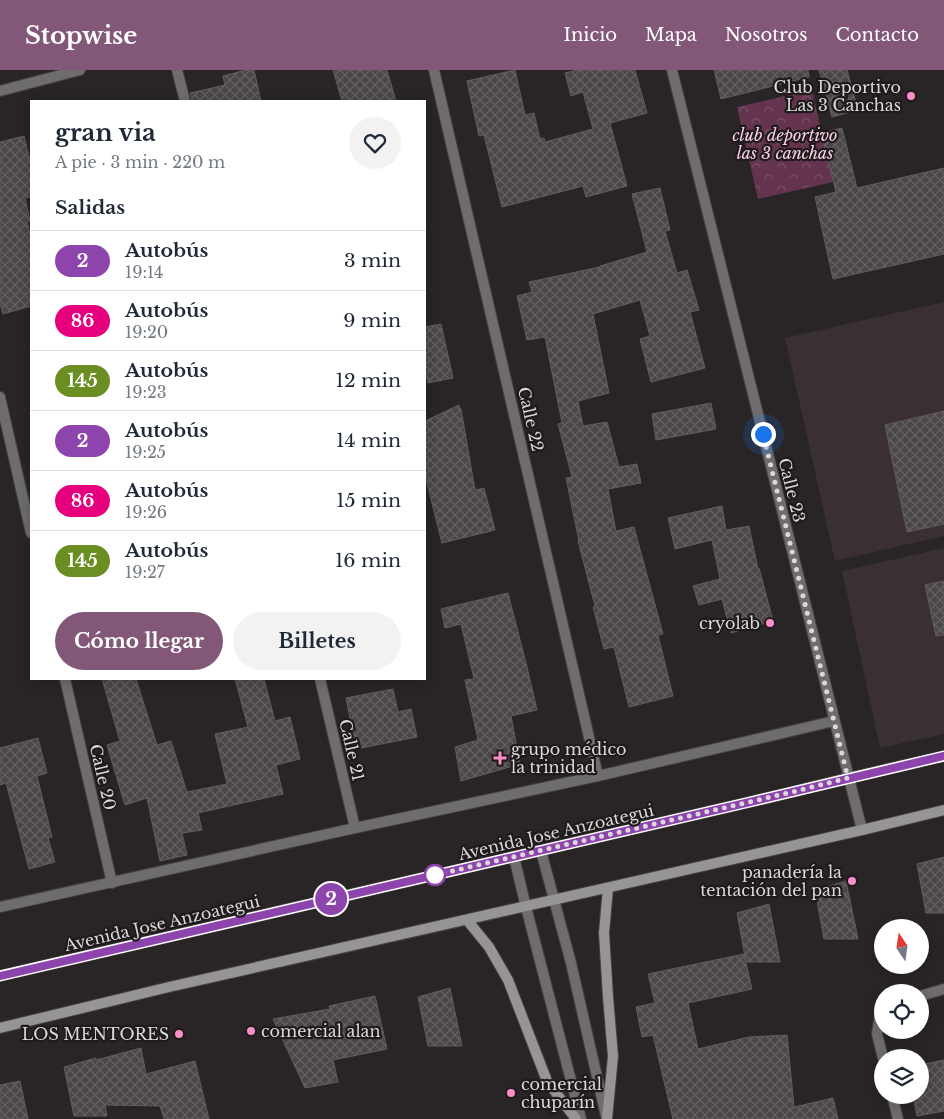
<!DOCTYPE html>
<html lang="es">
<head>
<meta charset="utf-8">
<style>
	:root { --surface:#fff; --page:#f2f2f3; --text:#1f2937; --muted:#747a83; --line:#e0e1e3; --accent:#825778 }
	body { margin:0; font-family:"Libre Baskerville",serif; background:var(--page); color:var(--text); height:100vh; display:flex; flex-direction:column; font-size:19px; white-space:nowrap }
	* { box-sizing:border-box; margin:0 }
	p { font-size:16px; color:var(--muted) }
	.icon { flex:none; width:28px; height:28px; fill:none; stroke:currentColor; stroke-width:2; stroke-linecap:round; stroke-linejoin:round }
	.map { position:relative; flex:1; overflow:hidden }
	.side { position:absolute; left:30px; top:30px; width:396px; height:580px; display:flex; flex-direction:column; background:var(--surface); border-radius:0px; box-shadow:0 2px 12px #0003 }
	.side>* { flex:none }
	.badge { padding:0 10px; border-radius:16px; font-size:18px; line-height:32px }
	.needle { width:32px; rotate:347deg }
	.buttons { position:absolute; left:874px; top:849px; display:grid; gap:10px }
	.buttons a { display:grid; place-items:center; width:55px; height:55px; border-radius:50%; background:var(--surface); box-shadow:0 2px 12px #0003; font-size:25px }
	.you { position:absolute; width:25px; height:25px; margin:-12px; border:4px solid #fff; border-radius:50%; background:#1a73e8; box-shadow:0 0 0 8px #1a73e833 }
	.map>.badge { position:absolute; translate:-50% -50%; box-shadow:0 0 0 2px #fff }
	h2 { padding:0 25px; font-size:19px; line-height:45px }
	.round { display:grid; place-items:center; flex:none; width:52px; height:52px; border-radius:26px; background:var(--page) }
	.summary { display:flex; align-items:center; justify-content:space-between; height:85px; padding:0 25px }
	h1 { font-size:24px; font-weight:700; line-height:38px }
	.button { display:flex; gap:10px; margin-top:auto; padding:10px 25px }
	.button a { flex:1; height:58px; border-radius:30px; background:var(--accent); color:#fff; font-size:20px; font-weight:700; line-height:58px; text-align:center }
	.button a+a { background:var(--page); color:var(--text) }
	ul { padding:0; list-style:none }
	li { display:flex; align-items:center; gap:15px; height:60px; padding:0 25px; border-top:1px solid var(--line) }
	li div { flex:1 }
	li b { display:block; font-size:19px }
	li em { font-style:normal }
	li .badge { min-width:55px; font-weight:700; text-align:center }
	header { display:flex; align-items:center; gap:30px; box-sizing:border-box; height:70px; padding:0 25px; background:var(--accent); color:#fff }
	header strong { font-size:24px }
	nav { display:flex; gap:28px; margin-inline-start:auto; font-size:18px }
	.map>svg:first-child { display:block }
	.built { fill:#392f34 }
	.park { fill:url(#park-crowns) }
	.building { fill:url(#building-cross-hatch); stroke:#615c5e }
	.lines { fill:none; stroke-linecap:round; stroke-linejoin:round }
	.street-casing { stroke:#454243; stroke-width:12 }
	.secondary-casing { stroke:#454243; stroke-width:12 }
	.street { stroke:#6e6c6d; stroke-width:10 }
	.secondary { stroke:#979496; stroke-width:10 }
	.line-casing { stroke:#fff; stroke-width:11 }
	.line { stroke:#8e44ad; stroke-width:8 }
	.walk { stroke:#dbd8d9; stroke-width:5; stroke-dasharray:0 9 }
	.poi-dot { fill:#fa8fc7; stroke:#1f1b1d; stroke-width:2 }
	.stop-dot { fill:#fff; stroke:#8e44ad; stroke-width:2.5 }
	.labels { text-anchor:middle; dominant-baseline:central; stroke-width:4.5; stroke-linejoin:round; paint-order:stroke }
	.poi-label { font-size:16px; fill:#dbd8d9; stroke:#1f1b1d; text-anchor:end }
	.park-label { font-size:16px; font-style:italic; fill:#fbcfe4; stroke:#1f1b1d }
	.street-label { font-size:16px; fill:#dbd8d9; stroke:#1f1b1d }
</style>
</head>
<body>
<header>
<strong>Stopwise</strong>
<nav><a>Inicio</a><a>Mapa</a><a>Nosotros</a><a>Contacto</a></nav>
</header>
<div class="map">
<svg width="944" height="1049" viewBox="0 0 944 1049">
	<defs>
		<pattern id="park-crowns" width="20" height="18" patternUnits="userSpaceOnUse" patternTransform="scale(1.25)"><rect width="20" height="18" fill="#64344e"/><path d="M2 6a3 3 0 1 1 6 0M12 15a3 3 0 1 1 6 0" fill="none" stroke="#7a5167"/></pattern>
		<pattern id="building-cross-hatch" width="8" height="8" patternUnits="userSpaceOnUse" patternTransform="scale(1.25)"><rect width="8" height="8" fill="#4b4648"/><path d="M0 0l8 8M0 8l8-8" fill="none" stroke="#646062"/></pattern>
	</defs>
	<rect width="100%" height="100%" fill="#292527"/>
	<g class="built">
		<polygon points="944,232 944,466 835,491 785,268"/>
		<polygon points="944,478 944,664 880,678 842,501"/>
	</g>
	<polygon class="park" points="812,20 833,112 758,129 737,37"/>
	<g class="building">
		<polygon points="246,0 254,0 261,31 192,31 190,23 225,15 223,6"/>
		<polygon points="333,0 387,0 396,31 342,31"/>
		<polygon points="515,0 525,45 534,43 540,69 544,68 545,72 593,59 583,22 571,26 565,3 578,0 635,0 647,43 610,53 627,116 586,127 583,116 502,137 484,65 479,66 467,11"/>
		<polygon points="714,0 808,0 809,7 721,29"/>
		<polygon points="819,0 847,0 858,40 832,47"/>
		<polygon points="842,58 857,118 944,98 944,184 833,209 815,127 836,122 821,63"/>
		<polygon points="24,66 31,95 31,127 25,128 30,151 27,151 31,168 31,236 3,244 0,233 0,72"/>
		<polygon points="660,118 670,160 665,161 677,203 687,200 699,240 690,242 705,298 651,312 640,269 650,266 640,230 593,244 609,323 578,331 583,356 607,352 619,397 637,394 641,413 608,419 616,461 634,457 663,564 658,565 673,626 629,637 614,577 604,579 593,537 595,536 578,471 579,471 566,408 572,407 558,354 562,353 545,267 527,270 517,226 532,222 529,212 600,197 600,196 647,182 632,124"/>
		<polygon points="441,254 453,308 428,313 425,300 425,257"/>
		<polygon points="711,333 716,359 656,370 652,344"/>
		<polygon points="459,335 460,339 461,339 475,420 484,418 495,460 442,473 425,405 425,351"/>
		<polygon points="944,341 944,454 907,462 885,355"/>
		<polygon points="722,436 726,460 749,456 758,499 759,498 773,551 731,563 722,529 699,535 693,516 720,509 712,470 675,479 668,448"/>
		<polygon points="944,511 944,565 936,566 925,515"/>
		<polygon points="508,523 527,597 537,640 511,646 520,694 461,711 455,677 478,670 465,610 474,609 461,554 445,558 441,539"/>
		<polygon points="102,609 136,609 157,675 171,671 187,722 227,714 215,664 248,657 235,609 264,609 275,651 290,647 300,689 276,695 283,724 198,743 202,760 182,763 187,785 160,791 147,728 125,735 107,675 120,671"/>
		<polygon points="393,619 398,642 411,639 417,667 356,679 346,628"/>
		<polygon points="38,668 47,703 37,706 52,767 48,768 55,792 29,799 6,713 0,715 0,678"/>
		<polygon points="944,787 944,843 926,843 917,794"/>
		<polygon points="846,811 858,869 824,869 815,820"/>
		<polygon points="769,834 780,892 746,892 737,843"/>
		<polygon points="744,884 752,919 688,933 698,979 749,967 787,965 794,1037 833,1028 838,1049 673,1049 653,965 642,967 636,937 655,933 648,904"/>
		<polygon points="450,918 462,976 428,976 418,927"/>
		<polygon points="375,926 387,979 333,990 338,1012 305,1018 273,949 330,939 329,936"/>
		<polygon points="141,978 146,1004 195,991 209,1049 164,1049 160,1036 105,1035 107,1046 74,1046 64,997 96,988 96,990"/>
		<polygon points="944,990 944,1041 917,1046 913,1025 920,1025 920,995"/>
		<polygon points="20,1011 28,1049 0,1049 0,1015"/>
	</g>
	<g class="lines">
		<g class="street-casing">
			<g id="street">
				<polyline points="177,0 185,31"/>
				<polyline points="434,0 598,706"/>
				<polyline points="672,0 862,760"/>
				<polyline points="0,21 80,0"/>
				<polyline points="0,327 31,463"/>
				<polyline points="65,609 112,813"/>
				<polyline points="320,609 355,758"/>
				<polyline points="541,781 571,893 606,1046"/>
				<polyline points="514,787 526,837 581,1049"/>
				<polyline points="0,837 355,758 598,706 834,651"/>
				<polyline points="920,926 944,919"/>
				<polyline points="882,942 880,944 877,964 883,988"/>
				<polyline points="892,1025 898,1049"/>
			</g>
		</g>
		<g class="secondary-casing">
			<g id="secondary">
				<polyline points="467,850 489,877 508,910 547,1011 576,1049"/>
				<polyline points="0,906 788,723 848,708 944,686"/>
				<polyline points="0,958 169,917 862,760 944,740"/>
				<polyline points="607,1049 613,986 608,927 604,863 608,818"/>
			</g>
		</g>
		<use href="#street" class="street"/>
		<use href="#secondary" class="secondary"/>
	</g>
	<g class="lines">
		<g class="line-casing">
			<polyline id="line" points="0,906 750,732 944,686"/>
		</g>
		<use href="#line" class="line"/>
		<polyline class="walk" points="435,805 788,723 848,708 763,364"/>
	</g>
	<g class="poi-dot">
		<circle cx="911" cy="26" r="5"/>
		<circle cx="770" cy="553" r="5"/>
		<path d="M497.5 680.5h5v5h5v5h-5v5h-5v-5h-5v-5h5z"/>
		<circle cx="852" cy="811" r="5"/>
		<circle cx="251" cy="961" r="5"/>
		<circle cx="179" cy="964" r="5"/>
		<circle cx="511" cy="1023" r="5"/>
	</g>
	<circle class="stop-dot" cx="435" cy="805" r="10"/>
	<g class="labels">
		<g class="poi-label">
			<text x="901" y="17">Club Deportivo<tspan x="901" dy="18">Las 3 Canchas</tspan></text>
			<text x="760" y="553">cryolab</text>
			<text x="511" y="679" text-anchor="start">grupo médico<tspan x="511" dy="18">la trinidad</tspan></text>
			<text x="842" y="802">panadería la<tspan x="842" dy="18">tentación del pan</tspan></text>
			<text x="261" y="961" text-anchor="start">comercial alan</text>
			<text x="169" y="964">LOS MENTORES</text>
			<text x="521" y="1014" text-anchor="start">comercial<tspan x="521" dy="18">chuparín</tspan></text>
		</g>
		<g class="park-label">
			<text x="785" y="65">club deportivo<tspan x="785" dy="18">las 3 canchas</tspan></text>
		</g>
		<g class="street-label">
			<text transform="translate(531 349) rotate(77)">Calle 22</text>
			<text transform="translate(792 420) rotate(76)">Calle 23</text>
			<text transform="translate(352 680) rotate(77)">Calle 21</text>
			<text transform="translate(103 707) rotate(77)">Calle 20</text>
			<text transform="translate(556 762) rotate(-13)">Avenida Jose Anzoategui</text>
			<text transform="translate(162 853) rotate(-13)">Avenida Jose Anzoategui</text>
		</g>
	</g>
</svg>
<div class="buttons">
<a><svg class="needle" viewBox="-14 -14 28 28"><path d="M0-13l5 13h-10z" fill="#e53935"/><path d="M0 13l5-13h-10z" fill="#747a83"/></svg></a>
<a><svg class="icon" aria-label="locate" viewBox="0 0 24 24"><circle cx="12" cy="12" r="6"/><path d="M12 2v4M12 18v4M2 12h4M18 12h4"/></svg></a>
<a><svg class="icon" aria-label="layers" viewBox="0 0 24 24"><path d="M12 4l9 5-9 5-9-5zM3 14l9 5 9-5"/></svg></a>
</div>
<div class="you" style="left:763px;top:364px"></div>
<b class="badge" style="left:331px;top:829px;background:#8e44ad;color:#fff">2</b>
<section class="side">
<div class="summary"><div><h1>gran via</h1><p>A pie · 3 min · 220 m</p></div><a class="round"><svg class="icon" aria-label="heart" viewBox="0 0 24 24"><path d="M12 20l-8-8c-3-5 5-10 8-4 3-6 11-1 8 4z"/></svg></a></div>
<h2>Salidas</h2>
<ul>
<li><span class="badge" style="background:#8e44ad;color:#fff">2</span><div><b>Autobús</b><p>19:14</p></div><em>3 min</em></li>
<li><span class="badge" style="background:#e6007e;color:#fff">86</span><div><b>Autobús</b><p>19:20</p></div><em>9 min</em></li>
<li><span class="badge" style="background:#6b8e23;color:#fff">145</span><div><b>Autobús</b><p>19:23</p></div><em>12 min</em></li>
<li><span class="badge" style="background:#8e44ad;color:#fff">2</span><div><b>Autobús</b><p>19:25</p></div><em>14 min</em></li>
<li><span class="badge" style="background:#e6007e;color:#fff">86</span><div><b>Autobús</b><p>19:26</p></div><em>15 min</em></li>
<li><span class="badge" style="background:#6b8e23;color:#fff">145</span><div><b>Autobús</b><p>19:27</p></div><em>16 min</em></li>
</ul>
<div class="button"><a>Cómo llegar</a><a>Billetes</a></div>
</section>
</div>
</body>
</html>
